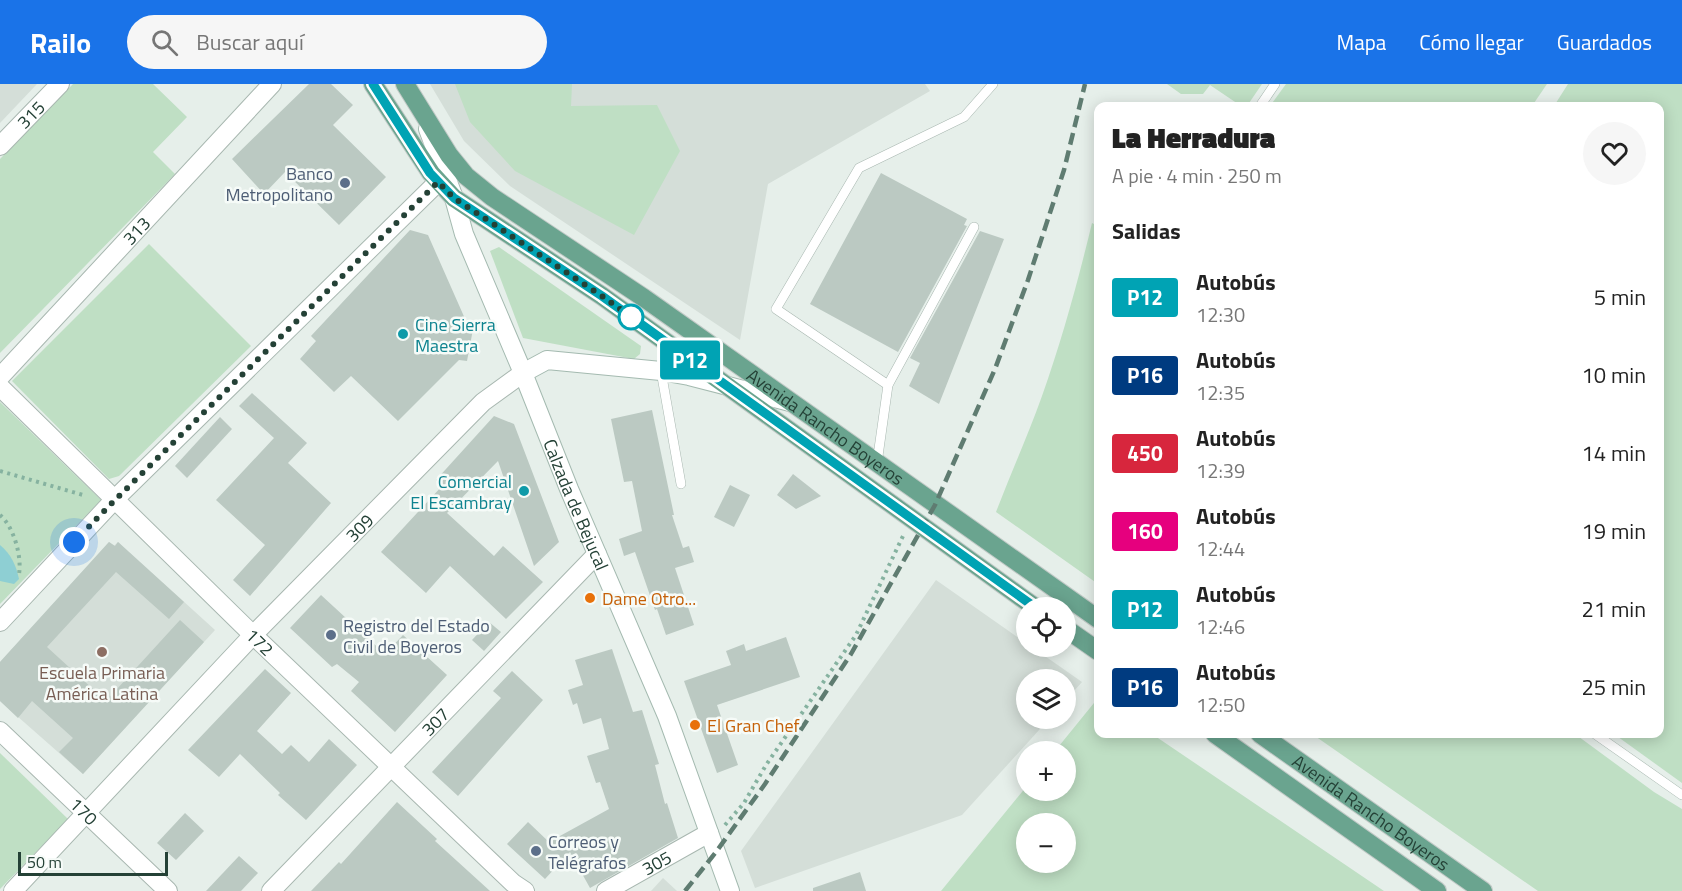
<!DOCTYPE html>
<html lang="es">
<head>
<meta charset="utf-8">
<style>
	:root { --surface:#fff; --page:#f6f6f6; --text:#222; --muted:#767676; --accent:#1a73e8 }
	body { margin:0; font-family:"Titillium Web",sans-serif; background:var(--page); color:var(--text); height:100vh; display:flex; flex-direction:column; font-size:22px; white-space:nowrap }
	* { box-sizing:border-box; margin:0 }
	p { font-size:20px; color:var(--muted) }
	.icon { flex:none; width:33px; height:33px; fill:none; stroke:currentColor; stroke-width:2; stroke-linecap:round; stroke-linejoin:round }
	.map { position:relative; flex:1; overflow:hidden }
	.sheet { position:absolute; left:1094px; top:18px; width:570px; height:636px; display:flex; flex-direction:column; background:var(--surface); border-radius:12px; box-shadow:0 3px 15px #0003 }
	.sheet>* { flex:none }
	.badge { padding:0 12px; border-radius:4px; font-size:21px; line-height:39px }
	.tools { position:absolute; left:1016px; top:513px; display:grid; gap:12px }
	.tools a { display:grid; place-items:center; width:60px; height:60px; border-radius:50%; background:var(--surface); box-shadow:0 3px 15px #0003; font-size:30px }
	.scale { position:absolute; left:18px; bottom:15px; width:150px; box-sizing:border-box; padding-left:6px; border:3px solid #244136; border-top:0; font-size:16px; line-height:21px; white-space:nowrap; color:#244136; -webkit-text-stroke:4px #f6fbf8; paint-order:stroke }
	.you { position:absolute; width:30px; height:30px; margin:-15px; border:4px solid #fff; border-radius:50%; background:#1a73e8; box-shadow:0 0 0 9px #1a73e833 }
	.map>.badge { position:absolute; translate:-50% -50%; box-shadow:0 0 0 3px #fff }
	h2 { padding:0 18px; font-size:22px; line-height:54px }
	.round { display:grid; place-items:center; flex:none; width:63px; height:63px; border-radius:32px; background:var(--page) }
	.summary { display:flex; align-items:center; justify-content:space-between; height:102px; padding:0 18px }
	h1 { font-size:28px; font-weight:800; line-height:45px }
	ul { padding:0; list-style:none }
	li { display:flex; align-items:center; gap:18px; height:78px; padding:0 18px }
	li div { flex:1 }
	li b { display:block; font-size:22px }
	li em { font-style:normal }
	li .badge { min-width:66px; font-weight:700; text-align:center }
	header { display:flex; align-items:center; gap:36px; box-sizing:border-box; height:84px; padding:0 30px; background:var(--accent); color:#fff }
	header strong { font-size:28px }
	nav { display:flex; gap:33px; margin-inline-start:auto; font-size:21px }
	.search { width:420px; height:54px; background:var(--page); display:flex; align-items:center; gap:15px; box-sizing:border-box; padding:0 21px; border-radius:33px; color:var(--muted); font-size:22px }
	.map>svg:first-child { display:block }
	.built { fill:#d4ded8 }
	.green { fill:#bfdfc4; fill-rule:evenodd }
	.water { fill:#8ecfd3 }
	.building { fill:#bbc9c2 }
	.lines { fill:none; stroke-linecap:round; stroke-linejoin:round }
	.service-casing { stroke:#a8b7b0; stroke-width:10 }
	.minor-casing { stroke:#a8b7b0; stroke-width:20 }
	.tertiary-casing { stroke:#a8b7b0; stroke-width:20 }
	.secondary-casing { stroke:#a4bab0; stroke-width:20 }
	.primary-casing { stroke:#c2cac7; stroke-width:20 }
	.path { stroke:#86b2a0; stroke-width:4; stroke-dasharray:3 4.5; stroke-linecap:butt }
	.service { stroke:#fff; stroke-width:9 }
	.minor { stroke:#fff; stroke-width:18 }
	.tertiary { stroke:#fff; stroke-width:18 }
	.secondary { stroke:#fff; stroke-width:18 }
	.primary { stroke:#6aa48f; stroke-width:18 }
	.rail { stroke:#5f7c71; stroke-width:4.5; stroke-dasharray:12 6; stroke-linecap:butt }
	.line-casing { stroke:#fff; stroke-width:14 }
	.line { stroke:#00a3b4; stroke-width:9 }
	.walk { stroke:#244136; stroke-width:6; stroke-dasharray:0 10.8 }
	.service-dot { fill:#5c6f8a; stroke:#f6fbf8; stroke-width:2 }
	.stop-dot { fill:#fff; stroke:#00a3b4; stroke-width:3 }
	.culture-dot { fill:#0f9aa8; stroke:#f6fbf8; stroke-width:2 }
	.food-dot { fill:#e8710a; stroke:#f6fbf8; stroke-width:2 }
	.education-dot { fill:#8d6e63; stroke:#f6fbf8; stroke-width:2 }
	.labels { text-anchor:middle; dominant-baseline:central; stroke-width:5; stroke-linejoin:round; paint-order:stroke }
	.street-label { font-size:18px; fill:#244136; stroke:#f6fbf8 }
	.service-label { font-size:18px; fill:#4e5e75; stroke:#f6fbf8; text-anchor:start }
	.culture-label { font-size:18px; fill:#0d838f; stroke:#f6fbf8; text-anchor:start }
	.food-label { font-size:18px; fill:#c56008; stroke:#f6fbf8; text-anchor:start }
	.education-label { font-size:18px; fill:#785e54; stroke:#f6fbf8 }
</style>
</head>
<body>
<header>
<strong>Railo</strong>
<div class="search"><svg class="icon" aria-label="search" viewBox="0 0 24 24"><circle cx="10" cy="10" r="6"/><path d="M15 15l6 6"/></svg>Buscar aquí</div>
<nav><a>Mapa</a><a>Cómo llegar</a><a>Guardados</a></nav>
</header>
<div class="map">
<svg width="1682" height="807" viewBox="0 0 1682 807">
	<rect width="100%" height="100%" fill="#e6efea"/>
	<g class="built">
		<polygon points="0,0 37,0 0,39"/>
		<polygon points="430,0 925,0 930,7 768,100 740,256 510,102 464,57"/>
		<polygon points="109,458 114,462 118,458 215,546 83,690 0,617 0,578"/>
		<polygon points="936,496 1026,559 1026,562 1032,563 1082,598 1065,617 1065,596 1026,596 1026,634 1049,635 962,731 755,804 741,767"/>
		<polygon points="663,794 677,807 651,807"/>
	</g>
	<g class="green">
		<polygon points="73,0 153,0 187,33 153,68 175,90 0,269 0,75"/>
		<polygon points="455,0 572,0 571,22 657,21 680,67 634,151 515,87 470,38"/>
		<polygon points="1167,0 1262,0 1247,22 1241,22 1210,1 1203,10 1181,10"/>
		<polygon points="1286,0 1547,0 1532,22 1270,22"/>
		<polygon points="1568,0 1682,0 1682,699 1614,650 1659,650 1659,22 1554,22"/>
		<path d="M 1092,139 L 1098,142 L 1098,500 L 996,428 C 1011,389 1028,351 1042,312 C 1062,256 1078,197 1092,139 Z"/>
		<polygon points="149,160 251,262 119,392 109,395 12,297"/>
		<polygon points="499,163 641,262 640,270 634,275 523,254 490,167"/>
		<polygon points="0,318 101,416 0,520"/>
		<path d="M 1098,614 L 1098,650 L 1152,650 L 1384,807 L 941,807 L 1026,703 L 1026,706 L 1065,706 L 1065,668 L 1055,667 ZM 1026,740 L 1065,740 L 1065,778 L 1026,778 Z"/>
		<polygon points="1312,650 1575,650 1654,708 1682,725 1682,807 1538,807"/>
		<polygon points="0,669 68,735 0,805"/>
	</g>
	<path class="water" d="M 0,461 C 11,470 16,481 19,495 L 14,500 L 0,497 Z"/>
	<g class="building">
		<polygon points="309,0 331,0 353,21 333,41 386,93 339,141 285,88 264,110 232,75"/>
		<polygon points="881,89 967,135 964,141 967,142 898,268 810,220"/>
		<polygon points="410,146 428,151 466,237 474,240 467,277 459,276 398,337 351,292 334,308 300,275 316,257 311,252"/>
		<polygon points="980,147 1004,155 939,320 909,302 920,279 910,274"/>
		<polygon points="252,309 307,359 288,379 331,419 250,512 233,496 265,461 216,416 274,354 239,322"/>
		<polygon points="652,326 674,431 672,431 683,464 689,462 694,478 675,484 694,541 666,551 657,525 655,526 635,468 624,472 619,455 642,447 632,397 624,398 611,335"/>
		<polygon points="494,332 514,340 559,458 534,482 498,377 447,429 494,472 503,462 543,498 506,535 450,482 426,509 381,468 442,402 436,396"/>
		<polygon points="220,333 232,345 187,394 175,382"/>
		<polygon points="793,390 821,412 796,425 777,411"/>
		<polygon points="730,401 750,411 734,443 714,433"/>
		<polygon points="109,458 115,462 118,458 184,518 169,535 116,488 47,563 106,617 180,536 204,558 83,690 59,668 73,654 32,617 18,634 0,617 0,578"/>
		<polygon points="321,511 385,570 403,551 447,591 395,648 351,607 359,598 337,580 332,583 290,544"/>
		<polygon points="489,538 501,548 484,567 472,556"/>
		<polygon points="786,553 800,593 717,621 738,681 717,689 684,597 731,581 726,567 744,560 746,567"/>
		<polygon points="612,565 633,628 642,626 659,680 655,681 665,720 667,719 678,754 590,804 570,768 545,795 507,760 528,738 549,758 609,725 600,698 596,699 587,672 609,665 601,634 583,640 577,619 573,621 568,606 583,601 575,576"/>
		<polygon points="265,585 291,609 257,647 282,670 291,661 309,678 329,655 357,681 306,736 278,711 280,709 240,670 219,693 188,666"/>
		<polygon points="512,587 543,616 458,712 432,688 501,614 493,607"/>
		<polygon points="397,718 437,755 435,757 490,807 311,807 339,778 341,780"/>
		<polygon points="185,729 204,747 176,776 157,759"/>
		<polygon points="239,772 258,789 241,807 206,807"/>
		<polygon points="860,788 866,807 813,807 813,804"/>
	</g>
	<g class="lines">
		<g class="service-casing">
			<g id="service">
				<polyline points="1260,22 1275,0"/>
				<polyline points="661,287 681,400"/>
				<polyline points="888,301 776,225 859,84 964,33 993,0"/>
				<polyline points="877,379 888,301 974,143"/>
				<polyline points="1595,650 1682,711"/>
			</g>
		</g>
		<g class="minor-casing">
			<g id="minor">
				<path id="s1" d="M 0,62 L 60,0"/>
				<path id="s2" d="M 0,293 L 272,0"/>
				<path id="s3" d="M 0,303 L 253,551 L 513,799 L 525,807"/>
				<polyline points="0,538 115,415 438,98"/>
				<path id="s4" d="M 0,647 L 168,807"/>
				<path id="s5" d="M 606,807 L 709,749"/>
			</g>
		</g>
		<g class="tertiary-casing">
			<g id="tertiary">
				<path id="s6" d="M 13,807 L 253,551 L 483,318 L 523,289"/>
				<path id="s7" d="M 271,807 L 597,470"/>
			</g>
		</g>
		<g class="secondary-casing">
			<g id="secondary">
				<path id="s8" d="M 428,45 L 454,114 L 464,150 L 523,289 L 569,405 L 667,632 L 730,807"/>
				<polyline points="523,289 547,276 661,287 689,292 790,318"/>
			</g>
		</g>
		<g class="primary-casing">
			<g id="primary">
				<polyline points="373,0 431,89 454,114 602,212 1036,524"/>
				<path id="s9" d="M 405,0 L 449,71 L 466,92 L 492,113 L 644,214 L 1098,535"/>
				<polyline points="1065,544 1098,567"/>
				<polyline points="1215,650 1437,807"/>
				<path id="s10" d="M 1260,650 L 1483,807"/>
			</g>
		</g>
		<g class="path">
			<polyline points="0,387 83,411"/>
			<path d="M 0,431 C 14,443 22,473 19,490"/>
			<polyline points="725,741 744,719 766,681 856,551 903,452"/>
		</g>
		<use href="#service" class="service"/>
		<use href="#minor" class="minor"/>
		<use href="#tertiary" class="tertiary"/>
		<use href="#secondary" class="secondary"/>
		<use href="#primary" class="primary"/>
		<polyline class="rail" points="685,807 716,768 765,700 851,570 935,421 995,285 1028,196 1064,86 1085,0"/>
	</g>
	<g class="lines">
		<g class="line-casing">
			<polyline id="line" points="373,0 430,89 454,114 602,212 1036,524"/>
		</g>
		<use href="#line" class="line"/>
		<polyline class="walk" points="74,458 116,415 438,98 454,114 602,212 635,236 631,233"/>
	</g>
	<g class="service-dot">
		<circle cx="345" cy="99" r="6"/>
		<circle cx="331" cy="551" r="6"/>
		<circle cx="536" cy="767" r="6"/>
	</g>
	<circle class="stop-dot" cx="631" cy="233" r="12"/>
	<g class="culture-dot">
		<circle cx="403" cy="250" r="6"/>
		<circle cx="524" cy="407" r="6"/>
	</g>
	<g class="food-dot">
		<circle cx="590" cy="514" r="6"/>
		<circle cx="695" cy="641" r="6"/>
	</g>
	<circle class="education-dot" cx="102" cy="568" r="6"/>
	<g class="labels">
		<g class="street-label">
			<text stroke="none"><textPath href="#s1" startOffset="44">315</textPath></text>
			<text stroke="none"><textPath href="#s2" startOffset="200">313</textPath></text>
			<text stroke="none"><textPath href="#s9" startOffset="549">Avenida Rancho Boyeros</textPath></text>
			<text stroke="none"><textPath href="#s8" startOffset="404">Calzada de Bejucal</textPath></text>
			<text stroke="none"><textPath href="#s6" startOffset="502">309</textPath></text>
			<text stroke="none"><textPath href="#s3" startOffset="364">172</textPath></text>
			<text stroke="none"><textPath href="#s7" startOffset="236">307</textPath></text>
			<text stroke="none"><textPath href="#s4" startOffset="116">170</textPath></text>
			<text stroke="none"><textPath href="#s10" startOffset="136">Avenida Rancho Boyeros</textPath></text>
			<text stroke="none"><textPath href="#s5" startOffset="58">305</textPath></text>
		</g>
		<g class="service-label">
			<text x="333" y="89" text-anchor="end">Banco<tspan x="333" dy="21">Metropolitano</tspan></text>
			<text x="343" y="541">Registro del Estado<tspan x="343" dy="21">Civil de Boyeros</tspan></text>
			<text x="548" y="757">Correos y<tspan x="548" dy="21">Telégrafos</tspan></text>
		</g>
		<g class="culture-label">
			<text x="415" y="240">Cine Sierra<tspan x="415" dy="21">Maestra</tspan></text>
			<text x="512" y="397" text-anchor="end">Comercial<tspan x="512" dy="21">El Escambray</tspan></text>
		</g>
		<g class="food-label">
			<text x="602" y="514">Dame Otro...</text>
			<text x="707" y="641">El Gran Chef</text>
		</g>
		<g class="education-label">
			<text x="102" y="588">Escuela Primaria<tspan x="102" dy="21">América Latina</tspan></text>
		</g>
	</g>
</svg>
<div class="tools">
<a><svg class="icon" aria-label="locate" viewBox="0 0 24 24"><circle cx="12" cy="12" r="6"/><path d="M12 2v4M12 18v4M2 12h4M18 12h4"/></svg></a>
<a><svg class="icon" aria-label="layers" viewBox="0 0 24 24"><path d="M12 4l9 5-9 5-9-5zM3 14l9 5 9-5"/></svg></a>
<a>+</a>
<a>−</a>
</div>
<div class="scale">50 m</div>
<div class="you" style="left:74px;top:458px"></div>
<b class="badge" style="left:690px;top:276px;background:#00a3b4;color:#fff">P12</b>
<section class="sheet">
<div class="summary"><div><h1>La Herradura</h1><p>A pie · 4 min · 250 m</p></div><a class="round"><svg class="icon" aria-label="heart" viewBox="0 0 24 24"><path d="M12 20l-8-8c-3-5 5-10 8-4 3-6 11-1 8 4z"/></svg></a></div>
<h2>Salidas</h2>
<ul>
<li><span class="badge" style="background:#00a3b4;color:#fff">P12</span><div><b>Autobús</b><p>12:30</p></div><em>5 min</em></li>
<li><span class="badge" style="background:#003b80;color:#fff">P16</span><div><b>Autobús</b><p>12:35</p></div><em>10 min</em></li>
<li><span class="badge" style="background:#d7263d;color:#fff">450</span><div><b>Autobús</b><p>12:39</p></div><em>14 min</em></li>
<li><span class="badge" style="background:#e6007e;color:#fff">160</span><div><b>Autobús</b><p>12:44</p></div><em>19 min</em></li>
<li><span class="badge" style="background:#00a3b4;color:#fff">P12</span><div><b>Autobús</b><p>12:46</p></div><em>21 min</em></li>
<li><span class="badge" style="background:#003b80;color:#fff">P16</span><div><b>Autobús</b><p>12:50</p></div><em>25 min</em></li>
</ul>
</section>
</div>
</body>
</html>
